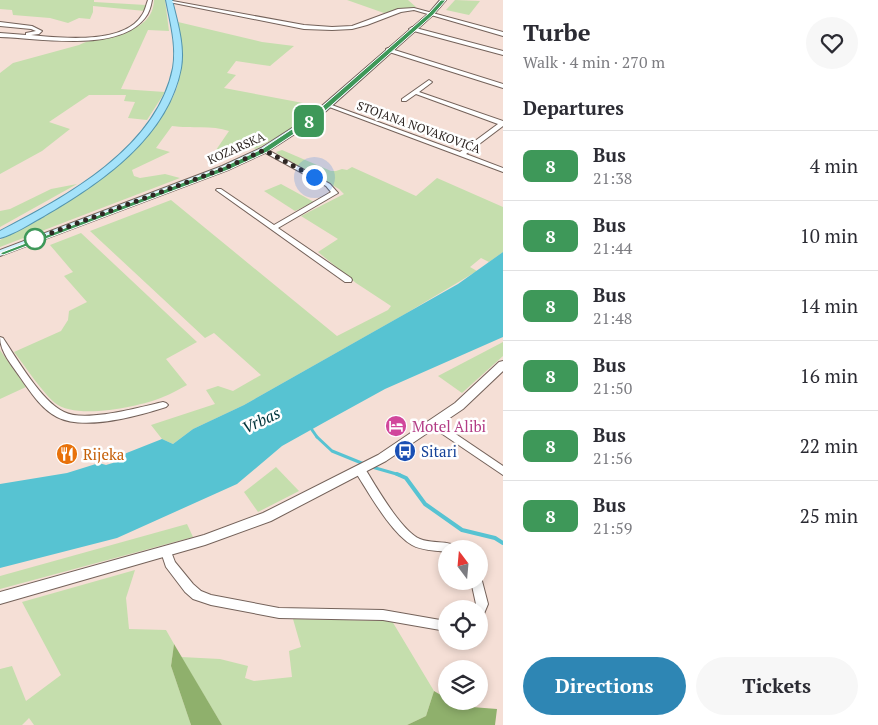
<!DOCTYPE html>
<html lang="en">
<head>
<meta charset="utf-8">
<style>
	:root { --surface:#fff; --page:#f7f7f7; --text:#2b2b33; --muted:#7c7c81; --line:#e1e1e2; --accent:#2e86b4 }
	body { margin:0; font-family:"PT Serif",serif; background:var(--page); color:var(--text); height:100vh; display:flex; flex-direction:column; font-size:19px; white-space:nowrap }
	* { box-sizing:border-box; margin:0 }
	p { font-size:16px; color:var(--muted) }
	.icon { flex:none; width:28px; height:28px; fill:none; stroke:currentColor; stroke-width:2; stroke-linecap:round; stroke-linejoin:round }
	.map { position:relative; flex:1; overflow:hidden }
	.drawer { display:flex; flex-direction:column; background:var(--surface); width:375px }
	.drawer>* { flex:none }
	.badge { padding:0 10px; border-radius:8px; font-size:18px; line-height:32px }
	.needle { width:32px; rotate:344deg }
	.tools { position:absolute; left:438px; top:540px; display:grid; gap:10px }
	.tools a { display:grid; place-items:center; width:50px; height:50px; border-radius:50%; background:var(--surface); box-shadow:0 2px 8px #0003; font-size:25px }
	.you { position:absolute; width:25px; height:25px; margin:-12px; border:4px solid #fff; border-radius:50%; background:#1a73e8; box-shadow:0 0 0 8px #1a73e833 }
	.map>.badge { position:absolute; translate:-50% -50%; box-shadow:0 0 0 2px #fff }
	h2 { padding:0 20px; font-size:19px; line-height:45px }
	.round { display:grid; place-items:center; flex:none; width:52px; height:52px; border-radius:26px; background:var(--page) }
	.headline { display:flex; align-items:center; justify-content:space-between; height:85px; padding:0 20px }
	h1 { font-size:24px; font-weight:600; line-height:38px }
	.action { display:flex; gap:10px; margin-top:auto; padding:10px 20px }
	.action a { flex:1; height:58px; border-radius:30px; background:var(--accent); color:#fff; font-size:20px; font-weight:600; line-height:58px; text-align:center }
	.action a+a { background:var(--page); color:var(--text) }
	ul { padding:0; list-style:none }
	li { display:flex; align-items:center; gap:15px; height:70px; padding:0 20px; border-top:1px solid var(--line) }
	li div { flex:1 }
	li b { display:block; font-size:19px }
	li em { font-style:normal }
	li .badge { min-width:55px; font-weight:700; text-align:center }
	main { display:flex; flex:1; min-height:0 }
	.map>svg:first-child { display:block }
	.green { fill:#c5dead }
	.forest { fill:#8fb06c }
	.water { fill:#57c3d2 }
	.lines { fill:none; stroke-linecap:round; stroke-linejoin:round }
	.stream-far1 { stroke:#57c3d2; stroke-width:3 }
	.stream { stroke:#57c3d2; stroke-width:4 }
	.minor-casing { stroke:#74625a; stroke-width:2 }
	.tertiary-casing { stroke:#74625a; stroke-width:2 }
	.secondary-casing { stroke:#74625a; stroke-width:2 }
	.primary-casing { stroke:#5394ad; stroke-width:2 }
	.minor { fill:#fff; fill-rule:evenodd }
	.tertiary { fill:#fff; fill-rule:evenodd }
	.secondary { fill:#d1f1fd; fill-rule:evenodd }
	.primary { fill:#a4e2fa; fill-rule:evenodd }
	.line { fill:#3e9859; stroke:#fff }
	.walk { stroke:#2e2623; stroke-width:5; stroke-dasharray:0 9 }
	.stop-dot { fill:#fff; stroke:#3e9859; stroke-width:2.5 }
	.labels { text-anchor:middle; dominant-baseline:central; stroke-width:5; stroke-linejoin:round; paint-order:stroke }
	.far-street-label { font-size:12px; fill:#2e2623; stroke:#fff }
	.hotel-label { font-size:15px; fill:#b23c85; stroke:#fff; text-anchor:start }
	.transit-label { font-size:15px; fill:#164399; stroke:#fff; text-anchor:start }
	.food-label { font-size:15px; fill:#c56008; stroke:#fff; text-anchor:start }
	.water-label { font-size:16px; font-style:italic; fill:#00343b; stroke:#fff }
</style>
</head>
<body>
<main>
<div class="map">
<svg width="503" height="725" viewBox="0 0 503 725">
	<rect width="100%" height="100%" fill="#f5dfd6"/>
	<g class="green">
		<polygon points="0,0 94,0 94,2 146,5 145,11 93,6 93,12 90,19 79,18 68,23 50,18 13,15 12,10 0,9"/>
		<path d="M 154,0 L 165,0 L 169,31 L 148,30 L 121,89 L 165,92 L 147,120 L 128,118 L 135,102 L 124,101 L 126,95 L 89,95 L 49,122 L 70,129 L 42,151 L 0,174 L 0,73 L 13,63 L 79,45 C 102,33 153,37 154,0 Z"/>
		<polygon points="347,0 408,0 416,7 384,13"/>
		<polygon points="455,0 480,1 469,15 446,10"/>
		<path d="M 178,22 L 262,42 L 294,46 L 270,66 L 236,61 L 227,73 L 236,75 L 224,88 L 319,106 L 286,132 L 256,149 L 253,148 L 241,153 L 232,150 L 216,150 L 229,131 C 212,125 191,129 172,126 L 156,148 L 170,152 L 132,170 L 134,176 L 140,178 L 165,174 L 180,178 L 0,247 L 0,240 C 61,208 126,172 163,113 C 169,105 176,93 178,83 C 183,63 182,42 178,22 Z"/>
		<polygon points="282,150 331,171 336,171 342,169 347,170 352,167 416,196 437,178 503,207 503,252 489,262 481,258 470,267 477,271 405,314 244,405 193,429 173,444 162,439 151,425 215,404 206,390 218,386 233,391 261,375 214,333 205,338 90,231 171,200 337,336 388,310 391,306 356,283 318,252 338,239 301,216 344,194 339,189 278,154 276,152"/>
		<polygon points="77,184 0,227 0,211 10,209 51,189"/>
		<polygon points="281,184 314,202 295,211 264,191"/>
		<path d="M 81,233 L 197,342 L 166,359 L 187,385 C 179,389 171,394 163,397 C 140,407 75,420 55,403 C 42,392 25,366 14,352 L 61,331 L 68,320 L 69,311 L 87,302 L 64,276 L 73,272 L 50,245 Z"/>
		<polygon points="503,342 503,356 462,393 438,376"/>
		<polygon points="0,350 26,387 0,399"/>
		<polygon points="276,467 299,491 258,512 244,492"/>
		<polygon points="187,524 193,537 0,589 0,576"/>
		<polygon points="135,570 126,598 129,629 166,630 174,644 171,666 191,725 34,725 29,718 22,725 0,725 0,669 12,666 26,701 61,675 22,602"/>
		<polygon points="293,619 392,621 434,691 426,716 407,725 222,725 181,657 220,659 248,666 245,678 254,681 292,677 289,651 301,647"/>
	</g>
	<g class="forest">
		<polygon points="174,644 222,725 191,725 171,666"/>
		<polygon points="434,691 446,698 446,701 451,701 459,706 497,709 495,725 407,725 426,716"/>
	</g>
	<polygon class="water" points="503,252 503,337 385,389 325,422 282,446 237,484 117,538 0,568 0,484 67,473 99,463 106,465 116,462 119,456 162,439 173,444 193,429 244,405 458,284"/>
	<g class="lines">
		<g class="stream-far1">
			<polyline points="310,427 317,437"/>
			<polyline points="317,437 332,451 364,464"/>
			<polyline points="372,467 400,475"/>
		</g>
		<polyline class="stream" points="397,474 406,478 425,504 462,530 495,538 503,543"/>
		<g class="minor-casing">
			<g id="minor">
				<path d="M 148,0 L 152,0 C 151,6 149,13 145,18 C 118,53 39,38 0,37 L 0,33 L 26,35 L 26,33 L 36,31 L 31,29 L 0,26 L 0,22 L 32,26 L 42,31 L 39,34 L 31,35 C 61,38 124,45 142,15 C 145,11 146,5 148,0 Z"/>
				<polygon points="167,0 304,25 332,27 352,26 398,9 414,8 503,32 503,36 414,10 401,12 367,25 352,29 332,30 304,29 169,2 167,2"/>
				<polygon points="412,27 503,51 503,55 410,30 409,29"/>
				<polygon points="388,48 503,84 503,88 386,51 386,49"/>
				<polygon points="429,80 432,82 431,83 419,92 503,121 503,126 466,154 503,168 503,172 324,105 329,104 460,152 498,124 416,94 406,101 402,101 402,99"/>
				<polygon points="264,148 330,184 338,193 278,228 351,278 352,280 351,282 345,282 216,190 217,189 221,189 274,225 331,192 326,186 262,151 262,149"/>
				<path d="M 0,337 L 3,338 C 17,359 41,401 64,412 C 85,423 140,407 163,402 L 166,403 L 168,405 L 166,407 C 138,416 84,431 57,417 C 41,409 30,391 20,377 C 12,365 0,352 0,337 Z"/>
				<polygon points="435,420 503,466 503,475 432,427 430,424 432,421"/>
				<path d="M 360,466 L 364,467 C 375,485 401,531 420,539 C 429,543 441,541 451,544 L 455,546 L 456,549 L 446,549 L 446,552 C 435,550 422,551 412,545 C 391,533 369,493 356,473 L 355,470 L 356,467 Z"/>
				<polygon points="166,547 170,549 175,562 193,584 201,591 211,595 279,608 383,610 446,621 446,631 383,620 279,618 211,605 193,599 185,592 166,567 161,552 162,549"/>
				<polygon points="479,577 482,581 488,604 483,616 479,617 479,609 475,609 476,604 471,581 479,581"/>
			</g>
		</g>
		<g class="tertiary-casing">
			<polygon id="tertiary" points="503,361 503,371 463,409 386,461 271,521 205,545 0,604 0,592 204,535 263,513 378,455 455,403 499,362"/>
		</g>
		<g class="secondary-casing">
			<polygon id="secondary" points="440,0 446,0 433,15 315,121 267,152 228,170 0,256 0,250 222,166 261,148 309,117 429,13"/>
		</g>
		<g class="primary-casing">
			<path id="primary" d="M 166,0 L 172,0 C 177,21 185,46 181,68 C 168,137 101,183 44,216 C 31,223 15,234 0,238 L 0,231 C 66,197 157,148 173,68 C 177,46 170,21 166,0 Z"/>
		</g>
		<use href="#minor" class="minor"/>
		<use href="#tertiary" class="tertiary"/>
		<use href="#secondary" class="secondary"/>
		<use href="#primary" class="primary"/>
	</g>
	<polygon class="line" points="441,0 446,0 433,15 315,120 267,152 228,170 3,255 0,253 223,167 262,149 310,117 429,13"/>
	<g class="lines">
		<polyline class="walk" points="35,239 225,168 264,150 314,177"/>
	</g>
	<defs>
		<g id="hotel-disc" transform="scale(1.125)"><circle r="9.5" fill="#d1479c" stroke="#fff"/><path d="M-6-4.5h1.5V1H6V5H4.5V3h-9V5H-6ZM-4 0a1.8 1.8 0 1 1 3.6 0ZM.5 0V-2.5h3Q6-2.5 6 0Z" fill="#fff"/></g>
		<g id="bus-disc" transform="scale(1.125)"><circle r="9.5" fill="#1a4fb4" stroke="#fff"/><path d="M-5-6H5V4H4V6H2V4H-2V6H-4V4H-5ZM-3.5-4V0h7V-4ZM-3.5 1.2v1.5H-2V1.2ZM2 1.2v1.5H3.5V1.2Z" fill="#fff"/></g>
		<g id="restaurant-disc" transform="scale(1.125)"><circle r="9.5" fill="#e8710a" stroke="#fff"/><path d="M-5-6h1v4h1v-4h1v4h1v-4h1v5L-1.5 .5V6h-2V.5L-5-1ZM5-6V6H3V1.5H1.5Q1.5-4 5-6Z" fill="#fff"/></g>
	</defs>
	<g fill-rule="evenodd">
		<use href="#hotel-disc" x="396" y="426"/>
		<use href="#bus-disc" x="405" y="451"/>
		<use href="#restaurant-disc" x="67" y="454"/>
	</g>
	<circle class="stop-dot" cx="35" cy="239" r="10"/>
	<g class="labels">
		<g class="far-street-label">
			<text transform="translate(419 127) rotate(20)">STOJANA NOVAKOVIĆA</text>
			<text transform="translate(236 148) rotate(-24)">KOZARSKA</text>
		</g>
		<g class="hotel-label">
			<text x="412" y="426">Motel Alibi</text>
		</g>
		<g class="transit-label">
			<text x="421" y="451">Sitari</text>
		</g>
		<g class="food-label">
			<text x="83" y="454">Rijeka</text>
		</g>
		<g class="water-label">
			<text transform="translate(261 420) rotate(-25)">Vrbas</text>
		</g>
	</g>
</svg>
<div class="tools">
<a><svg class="needle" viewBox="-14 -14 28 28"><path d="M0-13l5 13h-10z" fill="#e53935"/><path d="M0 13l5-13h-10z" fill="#7c7c81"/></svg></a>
<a><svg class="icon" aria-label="locate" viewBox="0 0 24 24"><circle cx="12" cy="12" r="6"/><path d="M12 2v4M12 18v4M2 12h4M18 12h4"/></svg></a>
<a><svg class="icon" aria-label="layers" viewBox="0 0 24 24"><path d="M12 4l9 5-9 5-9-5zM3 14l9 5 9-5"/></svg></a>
</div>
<div class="you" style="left:314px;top:177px"></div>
<b class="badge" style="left:309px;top:121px;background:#3e9859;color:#fff">8</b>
</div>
<section class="drawer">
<div class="headline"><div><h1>Turbe</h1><p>Walk · 4 min · 270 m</p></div><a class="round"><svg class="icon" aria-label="heart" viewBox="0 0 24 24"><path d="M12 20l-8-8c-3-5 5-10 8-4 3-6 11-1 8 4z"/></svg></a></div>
<h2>Departures</h2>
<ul>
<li><span class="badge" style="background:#3e9859;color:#fff">8</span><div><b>Bus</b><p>21:38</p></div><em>4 min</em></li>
<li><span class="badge" style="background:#3e9859;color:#fff">8</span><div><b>Bus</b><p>21:44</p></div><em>10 min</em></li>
<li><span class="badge" style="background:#3e9859;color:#fff">8</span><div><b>Bus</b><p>21:48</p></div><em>14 min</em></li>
<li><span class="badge" style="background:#3e9859;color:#fff">8</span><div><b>Bus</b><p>21:50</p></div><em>16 min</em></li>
<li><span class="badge" style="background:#3e9859;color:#fff">8</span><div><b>Bus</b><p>21:56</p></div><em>22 min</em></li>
<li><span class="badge" style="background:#3e9859;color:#fff">8</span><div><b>Bus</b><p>21:59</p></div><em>25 min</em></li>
</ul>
<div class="action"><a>Directions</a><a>Tickets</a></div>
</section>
</main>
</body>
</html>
